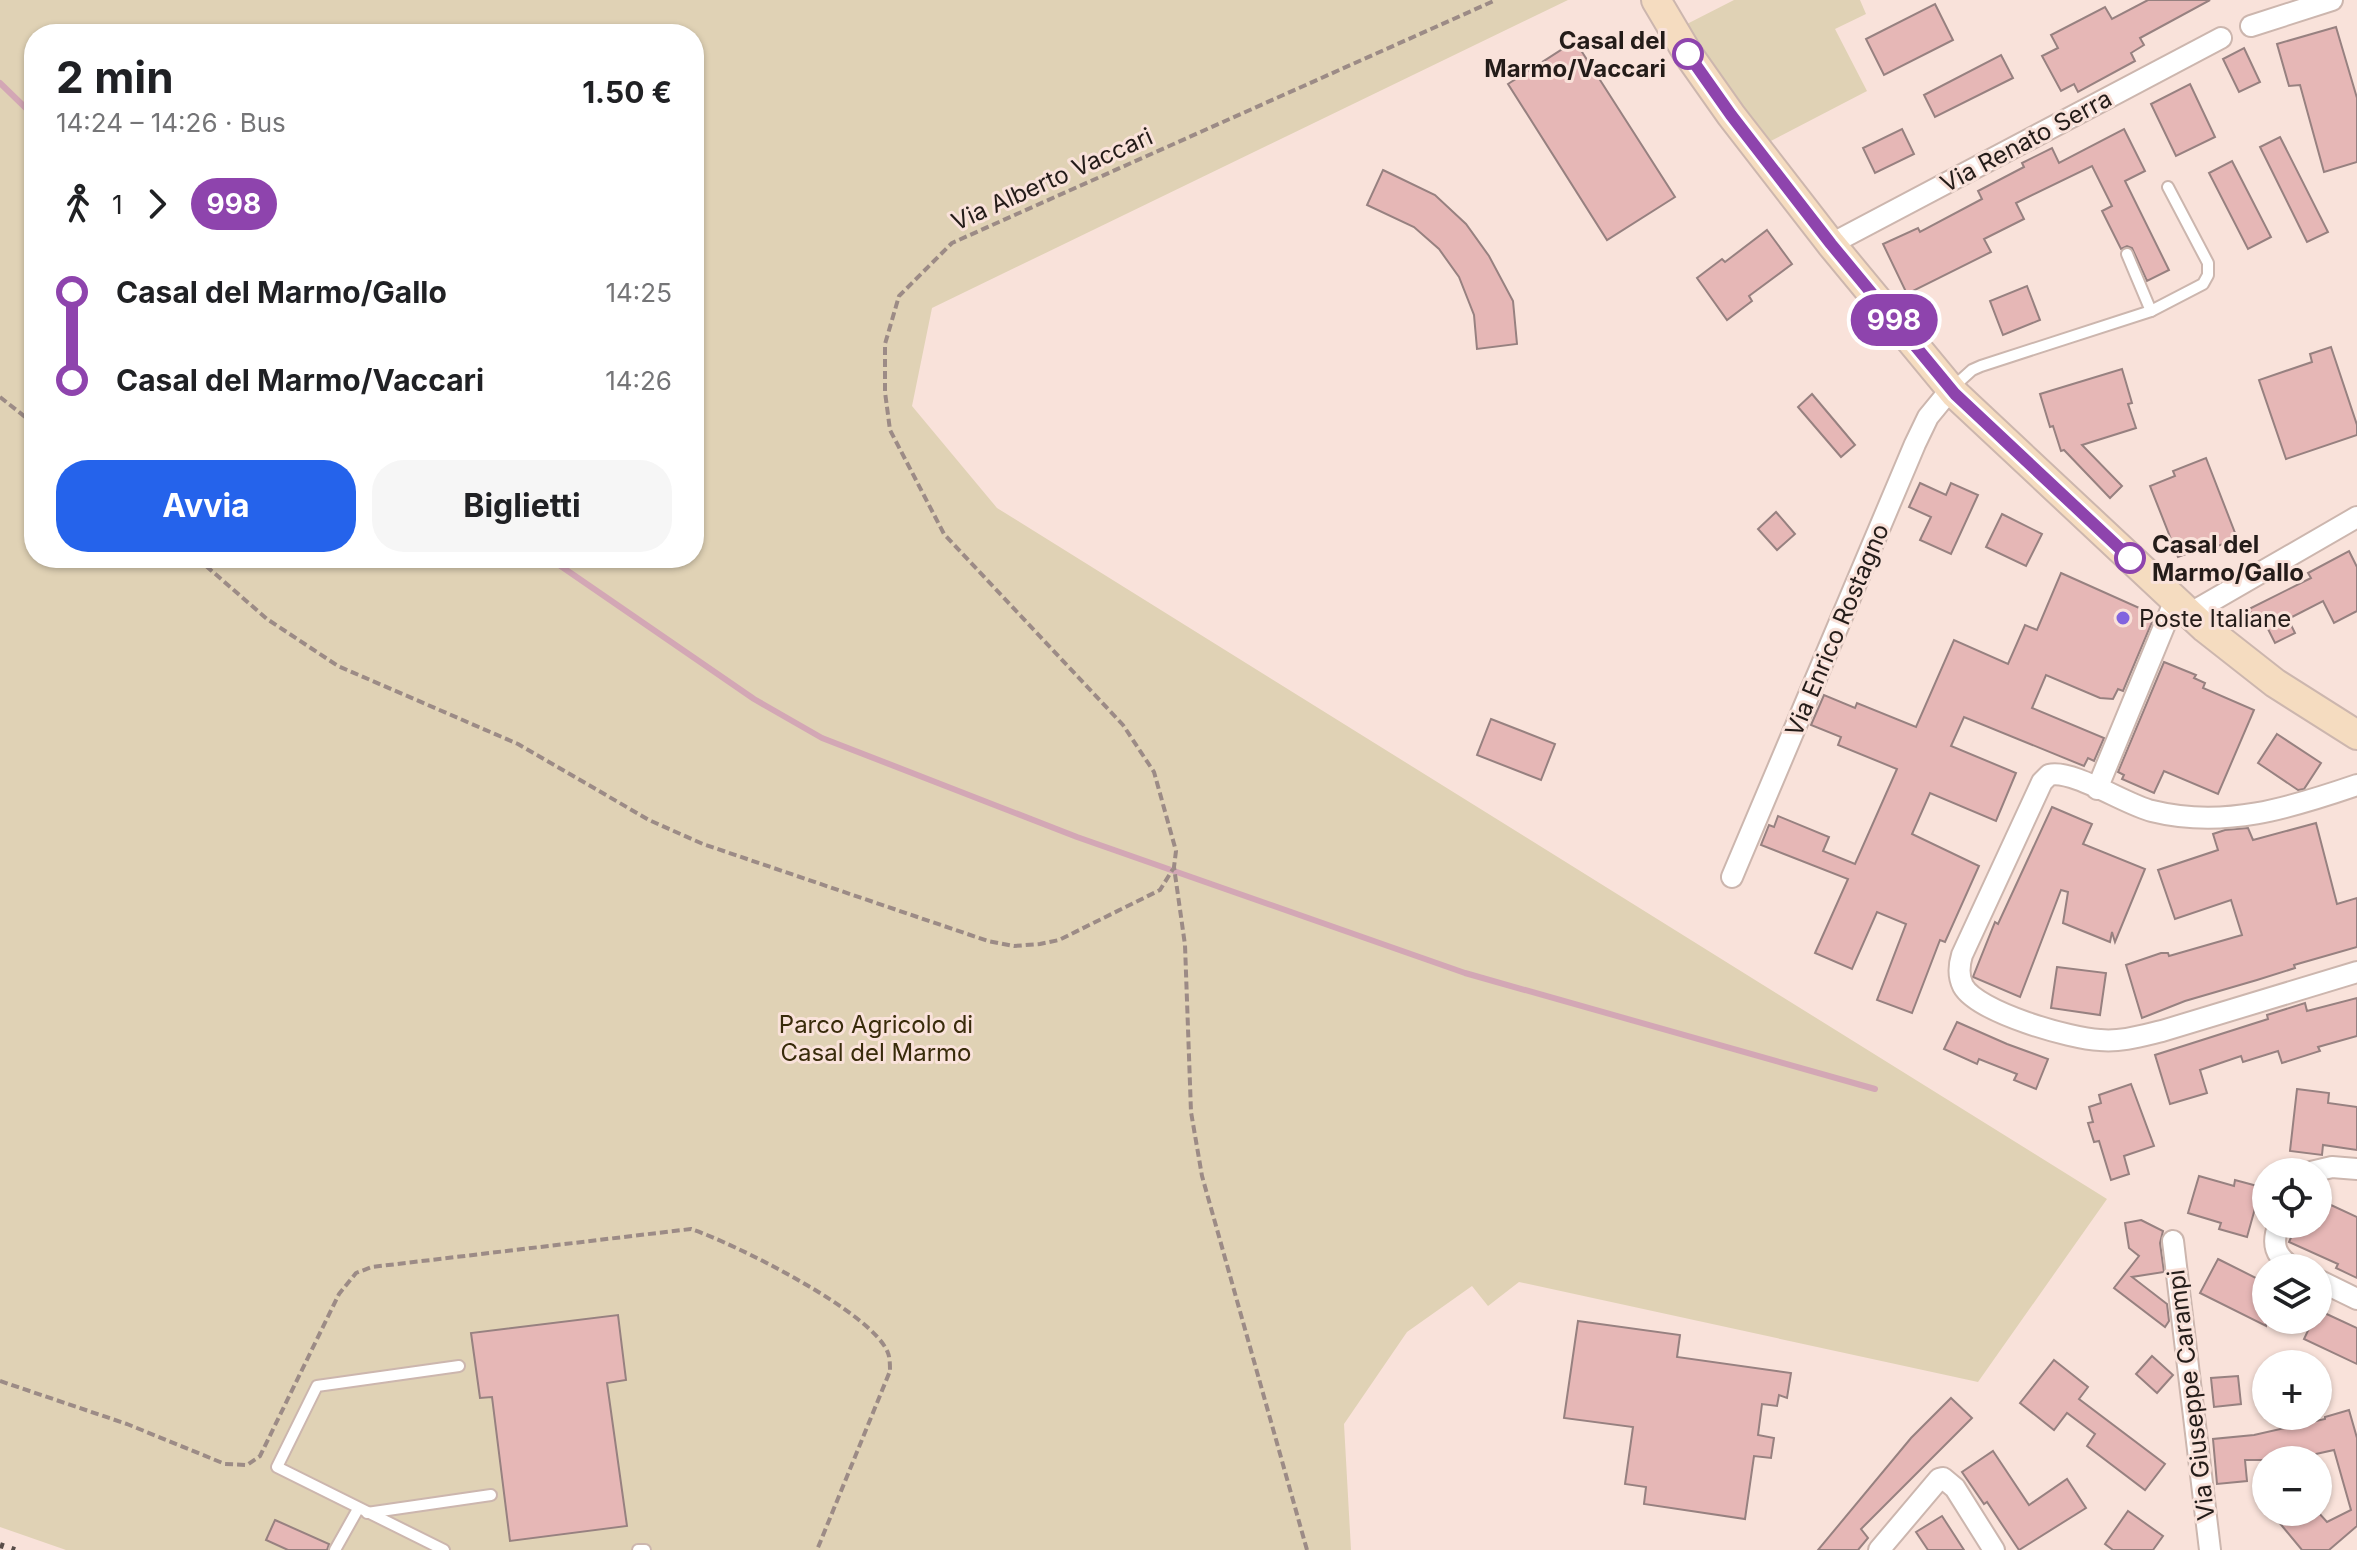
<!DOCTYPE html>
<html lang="it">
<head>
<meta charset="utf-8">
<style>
	:root { --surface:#fff; --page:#f6f6f6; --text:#202124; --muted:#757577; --accent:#2563eb }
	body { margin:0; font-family:Inter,sans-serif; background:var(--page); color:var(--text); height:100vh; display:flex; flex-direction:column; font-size:30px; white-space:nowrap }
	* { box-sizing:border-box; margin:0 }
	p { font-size:26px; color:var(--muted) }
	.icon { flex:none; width:44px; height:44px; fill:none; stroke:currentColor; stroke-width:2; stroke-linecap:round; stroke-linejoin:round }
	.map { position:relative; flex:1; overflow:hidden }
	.side { position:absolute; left:24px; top:24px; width:680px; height:544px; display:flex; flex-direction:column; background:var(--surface); border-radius:32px; box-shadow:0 2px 6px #0004 }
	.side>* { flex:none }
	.badge { padding:0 16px; border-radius:26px; font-size:28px; line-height:52px }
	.buttons { position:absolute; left:2252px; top:1158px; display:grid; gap:16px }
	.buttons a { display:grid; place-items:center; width:80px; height:80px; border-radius:50%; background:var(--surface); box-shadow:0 2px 6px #0004; font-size:40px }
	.map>.badge { position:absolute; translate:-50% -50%; box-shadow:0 0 0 4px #fff }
	.legs { display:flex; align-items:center; gap:12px; height:88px; padding:0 32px; font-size:26px }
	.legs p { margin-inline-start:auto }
	.head { display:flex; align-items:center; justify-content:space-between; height:136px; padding:0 32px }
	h1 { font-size:44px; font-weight:700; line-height:60px }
	.action { display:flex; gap:16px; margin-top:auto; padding:16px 32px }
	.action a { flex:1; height:92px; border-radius:32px; background:var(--accent); color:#fff; font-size:32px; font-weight:700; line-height:92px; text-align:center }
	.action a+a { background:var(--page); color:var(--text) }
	ul { padding:0 32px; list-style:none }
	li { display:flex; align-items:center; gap:28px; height:88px; font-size:30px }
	li i { display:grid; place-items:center; width:12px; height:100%; margin:0 10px; background:currentColor }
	li i::after { content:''; width:20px; height:20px; margin:-10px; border:6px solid; border-radius:50%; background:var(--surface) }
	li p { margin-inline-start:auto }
	li:first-child i { background:linear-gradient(#0000 50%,currentColor 0) }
	li:last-child i { background:linear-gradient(currentColor 50%,#0000 0) }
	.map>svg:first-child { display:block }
	.green { fill:#e0d2b5; fill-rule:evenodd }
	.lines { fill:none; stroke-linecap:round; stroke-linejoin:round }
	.stream { stroke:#d3a7b5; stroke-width:6 }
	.building { fill:#e6b7b6; stroke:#978180; stroke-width:2 }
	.lane-casing { stroke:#ccb6ae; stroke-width:14 }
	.street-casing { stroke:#ccb6ae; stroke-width:24 }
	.secondary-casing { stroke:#ccb6ae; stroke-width:32 }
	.path { stroke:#9c8b86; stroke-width:4; stroke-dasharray:8 4; stroke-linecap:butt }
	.lane { stroke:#fff; stroke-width:10 }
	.street { stroke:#fff; stroke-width:20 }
	.secondary { stroke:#f5dcc0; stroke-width:28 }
	.rail { stroke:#584c48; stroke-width:6; stroke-dasharray:4 8; stroke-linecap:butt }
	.line-1-casing { stroke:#fff; stroke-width:18 }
	.line-1 { stroke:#8e44ad; stroke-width:12 }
	.stop-1-dot { fill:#fff; stroke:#8e44ad; stroke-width:4 }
	.poi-dot { fill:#8264df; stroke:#f9e2da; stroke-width:3 }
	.labels { text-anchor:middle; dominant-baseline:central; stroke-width:6; stroke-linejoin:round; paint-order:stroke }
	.stop-label { font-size:24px; font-weight:bold; fill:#241c19; stroke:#f9e2da; text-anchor:end }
	.street-label { font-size:24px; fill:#241c19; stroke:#f9e2da }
	.poi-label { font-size:24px; fill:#241c19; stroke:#f9e2da; text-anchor:start }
	.park-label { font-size:24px; fill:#382b0a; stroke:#f9e2da }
</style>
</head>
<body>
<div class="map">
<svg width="2357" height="1550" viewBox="0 0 2357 1550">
	<rect width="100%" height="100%" fill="#f9e2da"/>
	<g class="green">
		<path d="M 0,0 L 1568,0 L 932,308 L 912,406 L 997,508 L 2107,1199 L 1978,1382 L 1519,1282 L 1488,1306 L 1472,1286 L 1407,1332 L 1344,1424 L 1351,1550 L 66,1550 L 0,1527 ZM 34,34 L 694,34 L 694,558 L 34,558 Z"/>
		<polygon points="1734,0 1860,0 1866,14 1835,29 1867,91 1769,142 1685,25"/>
	</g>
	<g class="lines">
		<g class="stream">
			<polyline points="0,83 34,116"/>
			<polyline points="549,558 754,699 822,738 1077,837 1465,973 1875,1089"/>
		</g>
	</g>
	<g class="building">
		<polygon points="2148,0 2210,0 2140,38 2144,45 2131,53 2135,61 2078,92 2074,84 2061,91 2042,56 2058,48 2051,35 2105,7 2112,19"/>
		<polygon points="1935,4 1953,40 1884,75 1866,39"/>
		<polygon points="2336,27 2357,98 2357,162 2324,172 2300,85 2289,86 2277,44"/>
		<polygon points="1575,41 1675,197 1607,240 1508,84"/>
		<polygon points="2244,48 2260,82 2239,92 2223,59"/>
		<polygon points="2001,55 2013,78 1935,117 1924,95"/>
		<polygon points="2190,84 2215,137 2176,156 2151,104"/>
		<polygon points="1902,129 1914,154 1875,173 1863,148"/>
		<polygon points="2124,129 2145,171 2125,181 2169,270 2147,281 2132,248 2127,246 2121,249 2102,211 2112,206 2092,166 2016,203 2024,219 1984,239 1991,252 1907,294 1883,244 1918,228 1920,232 1982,199 1978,191 2024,167 2022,163 2052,148 2059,163"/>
		<polygon points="2280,137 2328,232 2307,242 2260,147"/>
		<polygon points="2232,161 2271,237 2248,249 2209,173"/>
		<polygon points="1383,170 1435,195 1466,224 1489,256 1513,301 1517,344 1477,349 1474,315 1459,277 1439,249 1414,227 1367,205"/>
		<polygon points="1767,230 1792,264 1749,296 1752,301 1727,320 1697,278 1722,259 1725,262"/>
		<polygon points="2027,286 2040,320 2003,335 1990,301"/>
		<polygon points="2331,347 2357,425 2357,435 2286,459 2259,380 2312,362 2310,354"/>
		<polygon points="2122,369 2132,403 2128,404 2136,428 2082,445 2122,486 2110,498 2064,450 2061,451 2053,426 2050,427 2040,394"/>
		<polygon points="1812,394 1855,445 1841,457 1798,407"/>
		<polygon points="2206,458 2237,538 2206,551 2205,547 2178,557 2150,486 2175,476 2173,471"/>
		<polygon points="1920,483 1946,495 1951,483 1978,495 1951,554 1920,540 1931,517 1909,507"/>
		<polygon points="1776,512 1795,534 1777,550 1758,529"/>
		<polygon points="2002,514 2042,534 2026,566 1986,547"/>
		<polygon points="2349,551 2357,567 2357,611 2334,623 2323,601 2288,619 2295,633 2275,643 2265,623 2258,627 2249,609 2311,578 2308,573"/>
		<polygon points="2061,573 2155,615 2123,691 2118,689 2113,699 2100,698 2046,675 2032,708 2104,738 2094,761 2088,758 2084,766 1964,717 1951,746 2016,773 1996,821 1930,793 1912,834 1979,866 1945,942 1940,940 1912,1013 1877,1000 1906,924 1877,912 1852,969 1815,953 1848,879 1761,845 1769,825 1774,827 1778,816 1829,837 1823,851 1855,864 1897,769 1838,745 1841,737 1811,725 1824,695 1855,708 1857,703 1916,727 1954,640 2008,664 2025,625 2037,630"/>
		<polygon points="2164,662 2196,675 2194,678 2205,683 2203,688 2254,710 2218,794 2164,771 2154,793 2122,779 2124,775 2118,772"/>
		<polygon points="1491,719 1555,744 1541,780 1477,755"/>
		<polygon points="2277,734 2321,763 2304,789 2298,790 2258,763"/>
		<polygon points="2052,807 2092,824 2083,844 2145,869 2115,942 2112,932 2110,942 2063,923 2068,892 2061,890 2020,997 1973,977 1995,922 1998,924"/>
		<polygon points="2316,823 2337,904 2357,898 2357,947 2294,965 2295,968 2257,980 2185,1001 2142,1018 2126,965 2161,953 2168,953 2169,956 2242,935 2231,900 2175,919 2158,870 2218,850 2213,834 2225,830 2248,828 2253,840"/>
		<polygon points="2057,967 2106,973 2100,1015 2051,1008"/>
		<polygon points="2357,998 2357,1036 2318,1047 2320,1051 2282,1063 2278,1051 2243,1062 2241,1056 2200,1070 2207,1093 2170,1104 2155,1055 2268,1019 2267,1015 2305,1003 2307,1011"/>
		<polygon points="1957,1022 2007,1044 2048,1059 2036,1089 2014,1080 2017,1074 1979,1059 1977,1064 1944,1049"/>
		<polygon points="2131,1084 2154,1146 2124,1156 2129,1174 2111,1180 2099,1141 2094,1142 2088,1123 2093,1122 2089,1107 2101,1103 2099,1095"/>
		<polygon points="2297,1089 2329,1093 2328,1103 2357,1107 2357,1150 2323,1145 2322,1155 2290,1151"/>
		<polygon points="2199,1176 2234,1186 2235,1180 2261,1187 2247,1237 2219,1229 2221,1223 2188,1213"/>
		<polygon points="2318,1199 2357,1217 2357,1278 2336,1268 2338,1264 2289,1242 2297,1224 2318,1224"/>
		<polygon points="2141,1220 2163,1231 2160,1243 2164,1272 2132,1277 2167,1304 2169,1321 2165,1327 2114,1288 2139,1256 2129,1248 2125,1223"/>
		<polygon points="2218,1259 2266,1283 2266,1326 2200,1293"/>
		<polygon points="2318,1310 2357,1328 2357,1364 2304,1339 2313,1320 2318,1320"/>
		<polygon points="618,1315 626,1380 607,1383 627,1526 510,1541 492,1397 480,1398 471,1333"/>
		<polygon points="1578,1321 1680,1335 1677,1357 1791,1373 1787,1398 1779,1395 1777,1406 1762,1404 1758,1435 1774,1438 1771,1458 1754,1456 1745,1519 1644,1504 1646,1487 1625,1484 1633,1427 1564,1418"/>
		<polygon points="2152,1356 2173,1375 2157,1393 2136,1374"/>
		<polygon points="2054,1360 2088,1387 2079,1399 2165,1464 2145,1490 2087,1446 2095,1434 2067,1413 2054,1430 2020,1403"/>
		<polygon points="2238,1376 2241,1404 2214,1407 2211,1378"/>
		<polygon points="1951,1398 1972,1418 1861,1529 1868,1538 1858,1550 1818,1550 1911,1438"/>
		<polygon points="2349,1410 2357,1438 2357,1526 2329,1550 2302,1550 2278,1521 2288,1512 2318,1512 2327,1522 2351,1510 2334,1450 2289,1460 2245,1460 2247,1481 2217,1484 2213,1439 2254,1435 2325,1419 2325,1417"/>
		<polygon points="1993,1451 2029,1505 2067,1479 2086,1508 2019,1550 1987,1502 1984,1504 1962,1472"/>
		<polygon points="2128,1511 2163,1536 2153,1550 2113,1550 2105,1544"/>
		<polygon points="1942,1516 1964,1550 1928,1550 1916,1532"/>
		<polygon points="275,1520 329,1544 327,1550 288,1550 266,1540"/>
	</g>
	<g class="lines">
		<g class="lane-casing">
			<g id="lane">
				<polyline points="2127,254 2151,311"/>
				<polyline points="1952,388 1972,370 1981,366 2151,311 2203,284 2208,275 2208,263 2168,187"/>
				<polyline points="367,1513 491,1495"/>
				<polyline points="335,1550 358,1509"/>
				<polyline points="444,1550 277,1467 317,1386 459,1366"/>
				<polyline points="638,1550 645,1550"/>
			</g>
		</g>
		<g class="street-casing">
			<g id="street">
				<polyline points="2251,26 2332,0"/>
				<polyline points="1831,244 2221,38"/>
				<polyline points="2189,614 2357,517"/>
				<path d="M 2357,785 C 2290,808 2224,829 2152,811 C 2126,805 2073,769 2049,775 L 2042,782 L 1962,955 C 1959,965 1958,976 1963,986 C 1977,1012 2071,1039 2100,1040 C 2121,1042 2141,1036 2162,1031 L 2357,972"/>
				<polyline points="2097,789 2175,600"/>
				<polyline points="1732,877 1915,444 1928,417 1951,389"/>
				<polyline points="2311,1172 2332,1167 2357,1169"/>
				<path d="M 2279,1224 C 2271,1244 2275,1256 2293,1268"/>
				<polyline points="2173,1241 2210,1550"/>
				<polyline points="2318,1280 2357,1299"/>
				<polyline points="1879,1550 1939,1479 1943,1478 1955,1488 1994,1550"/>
			</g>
		</g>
		<g class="secondary-casing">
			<polyline id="secondary" points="1656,0 1688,54 1731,115 1831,244 1955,394 2205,628 2275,683 2357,735"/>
		</g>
		<g class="path">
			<polyline points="0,397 34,424"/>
			<polyline points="197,558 267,619 338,666 518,744 649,820 703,844 988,941 1014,946 1040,944 1059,940 1160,890 1173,869"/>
			<path d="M 0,1381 L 127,1424 L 225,1464 L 247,1465 L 260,1456 L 339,1294 L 356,1273 L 372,1267 L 691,1229 C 733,1243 873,1312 888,1353 C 890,1358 890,1366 890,1371 L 817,1550"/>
			<polyline points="1307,1550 1202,1176 1191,1112 1185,945 1174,867 1176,851 1154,772 1123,725 944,534 890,430 885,392 885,344 899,296 952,243 1496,0"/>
		</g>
		<use href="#lane" class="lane"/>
		<use href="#street" class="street"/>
		<use href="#secondary" class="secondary"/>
		<polyline class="rail" points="0,1545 15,1550"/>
	</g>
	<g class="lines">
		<g class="line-1-casing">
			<polyline id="line-1" points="1688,54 1731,115 1831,244 1955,394 2130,558"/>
		</g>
		<use href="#line-1" class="line-1"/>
	</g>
	<g class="stop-1-dot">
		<circle cx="1688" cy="54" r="14"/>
		<circle cx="2130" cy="558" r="14"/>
	</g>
	<circle class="poi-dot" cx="2123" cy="618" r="8"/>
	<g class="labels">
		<g class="stop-label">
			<text x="1666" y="40">Casal del<tspan x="1666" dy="28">Marmo/Vaccari</tspan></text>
			<text x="2152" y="544" text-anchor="start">Casal del<tspan x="2152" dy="28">Marmo/Gallo</tspan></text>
		</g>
		<g class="street-label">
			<text transform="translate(2026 141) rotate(-28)">Via Renato Serra</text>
			<text transform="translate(1052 179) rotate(-24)">Via Alberto Vaccari</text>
			<text transform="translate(1837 630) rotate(-67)">Via Enrico Rostagno</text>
			<text transform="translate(2191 1395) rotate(-97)">Via Giuseppe Carampi</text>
		</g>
		<g class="poi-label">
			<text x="2139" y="618">Poste Italiane</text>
		</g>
		<g class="park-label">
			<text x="876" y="1024">Parco Agricolo di<tspan x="876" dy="28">Casal del Marmo</tspan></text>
		</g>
	</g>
</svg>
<div class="buttons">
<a><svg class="icon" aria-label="locate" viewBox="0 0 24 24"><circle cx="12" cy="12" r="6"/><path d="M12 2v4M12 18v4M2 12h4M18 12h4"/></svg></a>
<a><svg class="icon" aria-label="layers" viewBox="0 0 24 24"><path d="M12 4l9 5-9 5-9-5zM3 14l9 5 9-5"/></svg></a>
<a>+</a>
<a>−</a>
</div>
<b class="badge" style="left:1894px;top:320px;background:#8e44ad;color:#fff">998</b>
<section class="side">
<div class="head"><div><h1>2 min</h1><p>14:24 – 14:26 · Bus</p></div><b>1.50 €</b></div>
<div class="legs"><svg class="icon" aria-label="walk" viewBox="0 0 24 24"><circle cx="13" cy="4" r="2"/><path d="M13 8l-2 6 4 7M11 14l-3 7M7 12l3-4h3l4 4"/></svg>1<svg class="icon" aria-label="forward" viewBox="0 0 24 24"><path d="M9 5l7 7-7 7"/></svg><b class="badge" style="background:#8e44ad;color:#fff">998</b></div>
<ul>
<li><i style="color:#8e44ad"></i><b>Casal del Marmo/Gallo</b><p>14:25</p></li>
<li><i style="color:#8e44ad"></i><b>Casal del Marmo/Vaccari</b><p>14:26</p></li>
</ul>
<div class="action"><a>Avvia</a><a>Biglietti</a></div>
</section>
</div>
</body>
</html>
